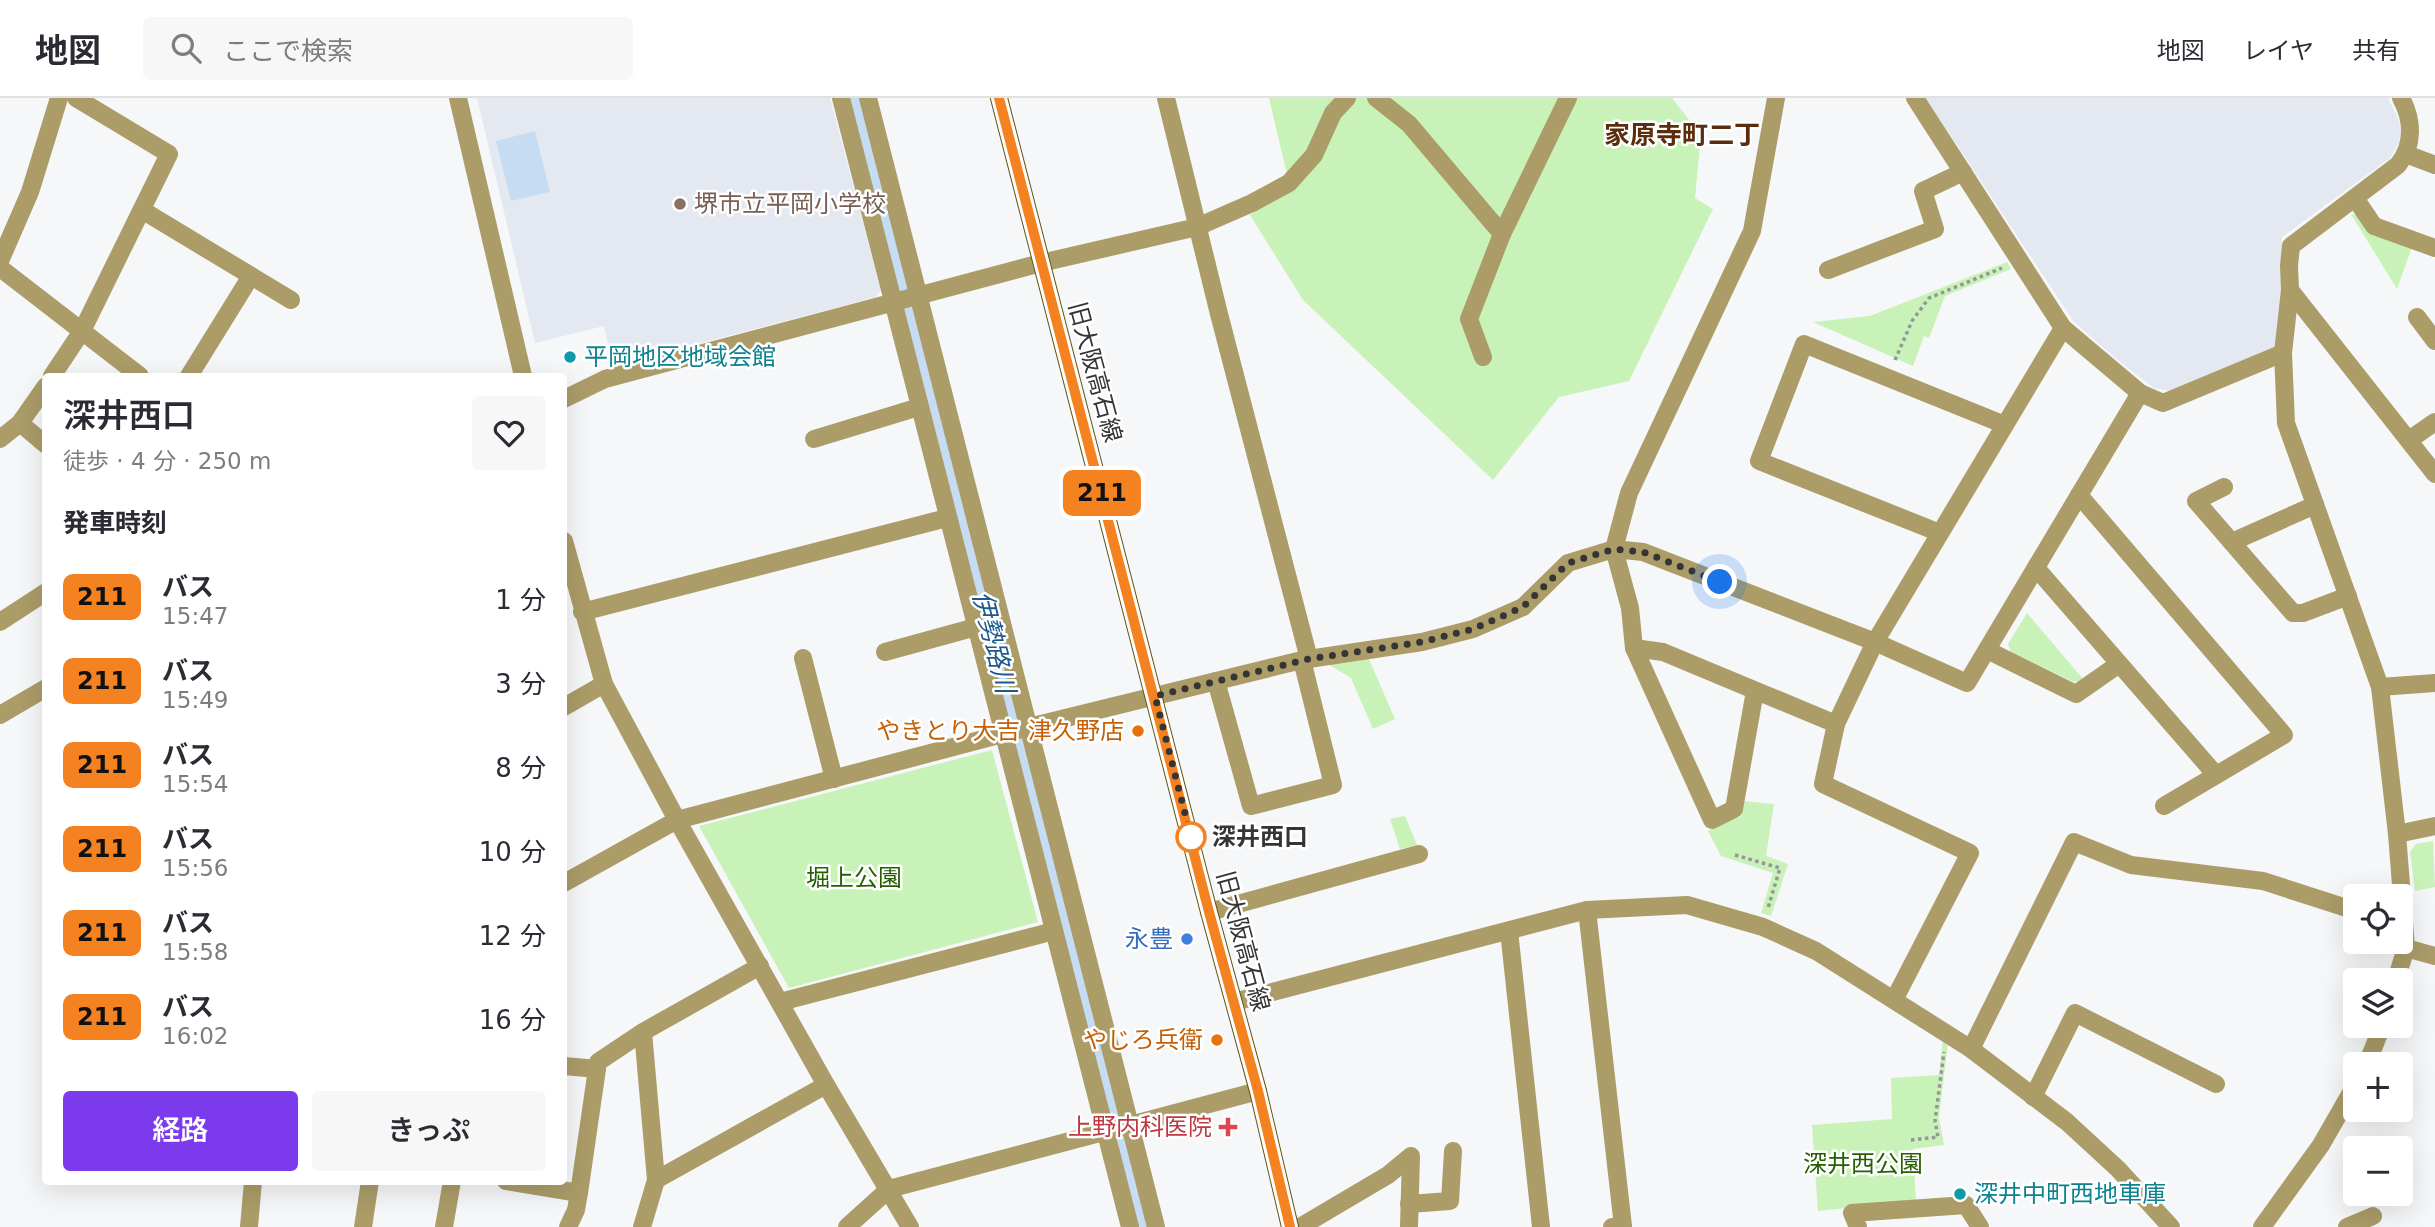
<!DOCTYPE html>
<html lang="ja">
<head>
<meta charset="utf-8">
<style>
	:root { --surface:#fff; --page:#f7f7f7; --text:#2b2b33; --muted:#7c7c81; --line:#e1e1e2; --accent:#7c3aed }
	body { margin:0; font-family:"DejaVu Sans","Noto Sans JP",sans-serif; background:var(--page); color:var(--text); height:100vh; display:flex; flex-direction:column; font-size:26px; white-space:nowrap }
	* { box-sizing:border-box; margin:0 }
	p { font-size:23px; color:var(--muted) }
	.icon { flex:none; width:38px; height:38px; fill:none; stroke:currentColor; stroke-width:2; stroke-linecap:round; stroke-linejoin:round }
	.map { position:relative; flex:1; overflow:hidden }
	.drawer { position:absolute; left:42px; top:275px; width:525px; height:812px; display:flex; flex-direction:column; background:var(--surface); border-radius:7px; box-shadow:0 7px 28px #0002 }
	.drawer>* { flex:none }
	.badge { padding:0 14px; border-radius:10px; font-size:24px; line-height:46px }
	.tools { position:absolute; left:2343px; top:786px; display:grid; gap:14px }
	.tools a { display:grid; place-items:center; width:70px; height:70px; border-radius:7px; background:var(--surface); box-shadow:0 7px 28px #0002; font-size:35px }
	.you { position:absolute; width:35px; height:35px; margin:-18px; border:5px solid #fff; border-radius:50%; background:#1a73e8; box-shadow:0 0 0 10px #1a73e833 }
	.map>.badge { position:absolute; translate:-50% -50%; box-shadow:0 0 0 4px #fff }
	h2 { padding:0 21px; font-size:26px; line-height:63px }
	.round { display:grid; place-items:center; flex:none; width:74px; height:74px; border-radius:7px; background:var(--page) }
	.summary { display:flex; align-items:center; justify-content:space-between; height:119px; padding:0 21px }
	h1 { font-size:33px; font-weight:600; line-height:52px }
	.action { display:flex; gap:14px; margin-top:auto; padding:14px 21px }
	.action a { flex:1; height:80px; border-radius:7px; background:var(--accent); color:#fff; font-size:28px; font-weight:600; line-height:80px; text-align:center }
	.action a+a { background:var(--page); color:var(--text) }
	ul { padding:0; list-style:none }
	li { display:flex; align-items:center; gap:21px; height:84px; padding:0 21px }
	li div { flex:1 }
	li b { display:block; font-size:26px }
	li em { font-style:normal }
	li .badge { min-width:77px; font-weight:700; text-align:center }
	header { display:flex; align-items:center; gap:42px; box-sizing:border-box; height:98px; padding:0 35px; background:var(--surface); border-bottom:2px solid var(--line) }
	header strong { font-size:33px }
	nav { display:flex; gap:38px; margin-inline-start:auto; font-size:24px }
	.search { width:490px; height:63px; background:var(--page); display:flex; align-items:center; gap:18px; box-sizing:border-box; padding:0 24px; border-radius:7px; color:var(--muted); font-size:26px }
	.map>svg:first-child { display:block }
	.built { fill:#e4e9f1 }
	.green { fill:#c9f2b9 }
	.water { fill:#c5dcf3 }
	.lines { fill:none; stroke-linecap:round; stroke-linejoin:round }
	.river { stroke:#c5dcf3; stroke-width:37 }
	.path { stroke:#959698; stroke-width:3.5; stroke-dasharray:3.5 3.5; stroke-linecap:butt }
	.minor { stroke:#ab9c68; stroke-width:18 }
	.major { stroke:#635212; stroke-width:18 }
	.line-casing { stroke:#fff; stroke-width:16 }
	.line { stroke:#f58220; stroke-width:10 }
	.walk { stroke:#353536; stroke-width:7; stroke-dasharray:0 12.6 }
	.education-dot { fill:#8d6e63; stroke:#fff; stroke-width:2.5 }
	.culture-dot { fill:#0f9aa8; stroke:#fff; stroke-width:2.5 }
	.food-dot { fill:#e8710a; stroke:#fff; stroke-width:2.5 }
	.stop-dot { fill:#fff; stroke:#f58220; stroke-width:3.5 }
	.shop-dot { fill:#3f7fe0; stroke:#fff; stroke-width:2.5 }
	.health-dot { fill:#e0444e; stroke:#fff; stroke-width:2.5 }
	.labels { text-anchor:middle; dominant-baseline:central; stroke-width:5; stroke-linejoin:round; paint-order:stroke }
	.education-label { font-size:24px; fill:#785e54; stroke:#fff; text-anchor:start }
	.culture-label { font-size:24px; fill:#0d838f; stroke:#fff; text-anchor:start }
	.street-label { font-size:24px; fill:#353536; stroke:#fff }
	.food-label { font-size:24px; fill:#c56008; stroke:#fff; text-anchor:end }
	.stop-label { font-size:24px; font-weight:bold; fill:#353536; stroke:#fff; text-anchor:start }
	.park-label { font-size:24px; fill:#265f01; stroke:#fff }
	.shop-label { font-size:24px; fill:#366cbe; stroke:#fff; text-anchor:end }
	.health-label { font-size:24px; fill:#be3a42; stroke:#fff; text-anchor:end }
	.neighbourhood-label { font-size:26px; font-weight:bold; fill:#5b2d0c; stroke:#fff }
	.water-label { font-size:26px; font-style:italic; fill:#1c5a8d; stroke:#fff }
</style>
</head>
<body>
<header>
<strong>地図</strong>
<div class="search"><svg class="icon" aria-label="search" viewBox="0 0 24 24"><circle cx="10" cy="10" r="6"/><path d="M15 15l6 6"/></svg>ここで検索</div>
<nav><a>地図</a><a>レイヤ</a><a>共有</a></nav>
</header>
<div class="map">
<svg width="2435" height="1129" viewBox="0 0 2435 1129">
	<rect width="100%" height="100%" fill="#f5f7f9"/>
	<g class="built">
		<polygon points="477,0 830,0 881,192 876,199 613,268 604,228 535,245"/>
		<polygon points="1926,0 2388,0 2398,20 2401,34 2399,44 2390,60 2282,139 2281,238 2274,250 2170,293 2154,290 2120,264 2074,224"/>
	</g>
	<g class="green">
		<polygon points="1269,0 1672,0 1701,37 1695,100 1713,111 1629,283 1559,299 1493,382 1303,202 1250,117 1289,85"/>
		<polygon points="2351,116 2361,118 2412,149 2397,191"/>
		<polygon points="2007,164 2011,171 1945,198 1929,240 1924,238 1913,268 1813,224 1870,218"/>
		<polygon points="2027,515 2084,582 2074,584 2011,554 2008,546"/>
		<polygon points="1368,559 1395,621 1373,631 1351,580 1326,565"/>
		<polygon points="992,652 1038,824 789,890 699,728"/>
		<polygon points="1744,703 1774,706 1766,758 1788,766 1771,818 1761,815 1773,775 1721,758 1708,733 1741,718"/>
		<polygon points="1405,718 1417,747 1400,751 1390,721"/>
		<polygon points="2433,743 2435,789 2415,793 2410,754 2416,746"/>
		<polygon points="1943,941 1948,945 1939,1019 1944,1047 1913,1051 1916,1103 1818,1113 1812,1027 1892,1021 1891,980 1939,977"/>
	</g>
	<polygon class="water" points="535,33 550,94 511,103 496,43"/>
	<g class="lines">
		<polyline class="river" points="857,0 988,514 1142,1129"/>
		<g class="path">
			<polyline points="1895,262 1912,223 1929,200 2002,170"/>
			<polyline points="1735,757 1780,770 1768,810"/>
			<polyline points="1911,1042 1938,1039 1935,1023 1944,954"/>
		</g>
		<g class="minor">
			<polyline points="458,0 523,278"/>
			<polyline points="841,0 1130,1129"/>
			<polyline points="868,0 1156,1129"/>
			<polyline points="1166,0 1219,216 1309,561"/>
			<polyline points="1376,0 1409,26 1502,136"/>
			<polyline points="1915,0 2063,230 2140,295 2163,305 2283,255"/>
			<polyline points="2406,56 2435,67"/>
			<polyline points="2355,100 2374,128 2435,150"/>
			<polyline points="142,112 291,202"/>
			<polyline points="0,163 30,94 59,0"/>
			<polyline points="0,170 140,278"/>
			<polyline points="1828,172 1935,131 1923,93 1963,74"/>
			<polyline points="2290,192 2435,376"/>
			<polyline points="2417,219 2435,243"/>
			<polyline points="1483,259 1469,221 1502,136 1568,0"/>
			<polyline points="52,278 82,233 169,56 76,0"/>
			<polyline points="189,278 251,178"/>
			<polyline points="564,301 605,281 1041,165 1197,129 1252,105 1289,85 1314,57 1333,15 1347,0"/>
			<polyline points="20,325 46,347"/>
			<polyline points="0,341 20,325 46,288"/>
			<polyline points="814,341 919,309"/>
			<polyline points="2409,342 2435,324"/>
			<polyline points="2224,389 2196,403 2293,515 2303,515 2348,498"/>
			<polyline points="2079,397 2284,637 2164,708"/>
			<polyline points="1940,435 1759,363 1804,246 2005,327"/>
			<polyline points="564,443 604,586 677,722 826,987 910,1129"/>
			<polyline points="2232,444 2315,407"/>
			<polyline points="2036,470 2216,677"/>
			<polyline points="582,514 947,420"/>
			<polyline points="0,524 46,494"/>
			<polyline points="1634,550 1663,554 1836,626"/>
			<polyline points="1987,552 2076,596 2119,566"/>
			<polyline points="885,554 976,529"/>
			<polyline points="803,560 834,681"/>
			<polyline points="1216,583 1251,708 1333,687 1302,562"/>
			<polyline points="2380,589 2435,585"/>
			<polyline points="1755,593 1734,711 1712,722 1634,550 1630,510 1614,451 1629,395 1752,133 1776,0"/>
			<polyline points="564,609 604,586"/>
			<polyline points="0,617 46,590"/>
			<polyline points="2397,736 2435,728"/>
			<polyline points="564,785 677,722 1029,629 1302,562 1422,544 1473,531 1523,509 1568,465 1614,451 1643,454 1875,544 1967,585 2140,295"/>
			<polyline points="1587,812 1623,1128 1612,1129"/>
			<polyline points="1209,814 1419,756"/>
			<polyline points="1509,833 1541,1129"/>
			<polyline points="2406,850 2435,858"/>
			<path d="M 2396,882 L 2406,850 L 2397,736 L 2380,589 L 2286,325 L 2283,255 L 2290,192 L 2289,168 L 2291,148 L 2398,67 C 2414,47 2413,22 2401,0"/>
			<polyline points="1894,902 1970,755 1823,686 1836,626 1875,544 2063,230"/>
			<polyline points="780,904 1054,833"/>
			<polyline points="1234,904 1587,812 1687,807 1763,829 1816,853 1971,951 2067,1024 2118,1071 2171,1129"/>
			<polyline points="643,934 760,868"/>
			<polyline points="1971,951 2074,744 2131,767 2263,783 2356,813"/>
			<polyline points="2367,966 2382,928"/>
			<polyline points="564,968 597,971"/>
			<polyline points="2033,999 2075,915 2216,986"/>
			<polyline points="656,1082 826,987"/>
			<polyline points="506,1083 579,1095 598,964 643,934 656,1082 642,1129"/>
			<polyline points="1409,1106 1450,1103 1453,1053"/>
			<polyline points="249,1129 253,1083"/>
			<polyline points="363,1129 370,1083"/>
			<polyline points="444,1129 452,1083"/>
			<polyline points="568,1129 576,1112 579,1095"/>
			<polyline points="847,1129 889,1091 1258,993"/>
			<polyline points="1300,1129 1388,1077 1411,1058 1409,1129"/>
			<polyline points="1858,1129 1852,1115 1966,1107 1980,1129"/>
			<polyline points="2262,1129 2321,1047 2356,986"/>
			<polyline points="2347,1129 2373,1118"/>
		</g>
		<polyline class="major" points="999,0 1209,814 1258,993 1290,1129"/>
	</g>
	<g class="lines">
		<g class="line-casing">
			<polyline id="line" points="999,0 1209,814 1258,993 1290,1129"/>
		</g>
		<use href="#line" class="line"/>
		<polyline class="walk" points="1191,739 1155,598 1309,561 1422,544 1473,531 1523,509 1568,465 1614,451 1643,454 1720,484"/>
	</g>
	<circle class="education-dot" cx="680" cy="106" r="7"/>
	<g class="culture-dot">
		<circle cx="570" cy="259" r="7"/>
		<circle cx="1960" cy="1096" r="7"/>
	</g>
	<g class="food-dot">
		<circle cx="1138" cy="633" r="7"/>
		<circle cx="1217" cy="942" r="7"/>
	</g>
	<circle class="stop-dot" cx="1191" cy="739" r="14"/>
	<circle class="shop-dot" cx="1187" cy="841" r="7"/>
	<path class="health-dot" d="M1224.5 1018.5h7v7h7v7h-7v7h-7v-7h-7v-7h7z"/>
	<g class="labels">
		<g class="education-label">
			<text x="694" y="106">堺市立平岡小学校</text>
		</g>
		<g class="culture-label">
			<text x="584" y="259">平岡地区地域会館</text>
			<text x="1974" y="1096">深井中町西地車庫</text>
		</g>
		<g class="street-label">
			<text transform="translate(1095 274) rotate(75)">旧大阪高石線</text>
			<text transform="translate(1243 843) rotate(75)">旧大阪高石線</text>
		</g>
		<g class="food-label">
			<text x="1124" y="633">やきとり大吉 津久野店</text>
			<text x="1203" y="942">やじろ兵衛</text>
		</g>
		<g class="stop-label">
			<text x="1212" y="739">深井西口</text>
		</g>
		<g class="park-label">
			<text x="854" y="780">堀上公園</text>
			<text x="1863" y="1066">深井西公園</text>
		</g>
		<g class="shop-label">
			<text x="1173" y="841">永豊</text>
		</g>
		<g class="health-label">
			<text x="1212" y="1029">上野内科医院</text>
		</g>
		<g class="neighbourhood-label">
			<text x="1682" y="37">家原寺町二丁</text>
		</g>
		<g class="water-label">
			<text transform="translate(994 544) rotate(76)">伊勢路川</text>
		</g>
	</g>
</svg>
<div class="tools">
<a><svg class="icon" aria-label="locate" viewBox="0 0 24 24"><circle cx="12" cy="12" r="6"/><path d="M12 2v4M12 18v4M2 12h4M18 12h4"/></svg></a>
<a><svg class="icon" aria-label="layers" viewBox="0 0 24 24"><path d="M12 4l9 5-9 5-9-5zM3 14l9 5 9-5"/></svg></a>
<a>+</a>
<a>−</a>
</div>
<div class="you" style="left:1720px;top:484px"></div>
<b class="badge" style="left:1102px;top:395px;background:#f58220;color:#111">211</b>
<section class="drawer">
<div class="summary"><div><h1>深井西口</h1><p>徒歩 · 4 分 · 250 m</p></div><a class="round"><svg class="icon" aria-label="heart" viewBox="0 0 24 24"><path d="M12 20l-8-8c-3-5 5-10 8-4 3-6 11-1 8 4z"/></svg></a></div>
<h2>発車時刻</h2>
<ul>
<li><span class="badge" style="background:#f58220;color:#111">211</span><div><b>バス</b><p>15:47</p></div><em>1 分</em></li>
<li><span class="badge" style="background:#f58220;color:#111">211</span><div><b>バス</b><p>15:49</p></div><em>3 分</em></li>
<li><span class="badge" style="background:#f58220;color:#111">211</span><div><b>バス</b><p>15:54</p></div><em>8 分</em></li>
<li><span class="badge" style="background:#f58220;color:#111">211</span><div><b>バス</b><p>15:56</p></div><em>10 分</em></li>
<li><span class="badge" style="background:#f58220;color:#111">211</span><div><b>バス</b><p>15:58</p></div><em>12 分</em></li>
<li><span class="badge" style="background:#f58220;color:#111">211</span><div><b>バス</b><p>16:02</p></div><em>16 分</em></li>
</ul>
<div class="action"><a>経路</a><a>きっぷ</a></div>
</section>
</div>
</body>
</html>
